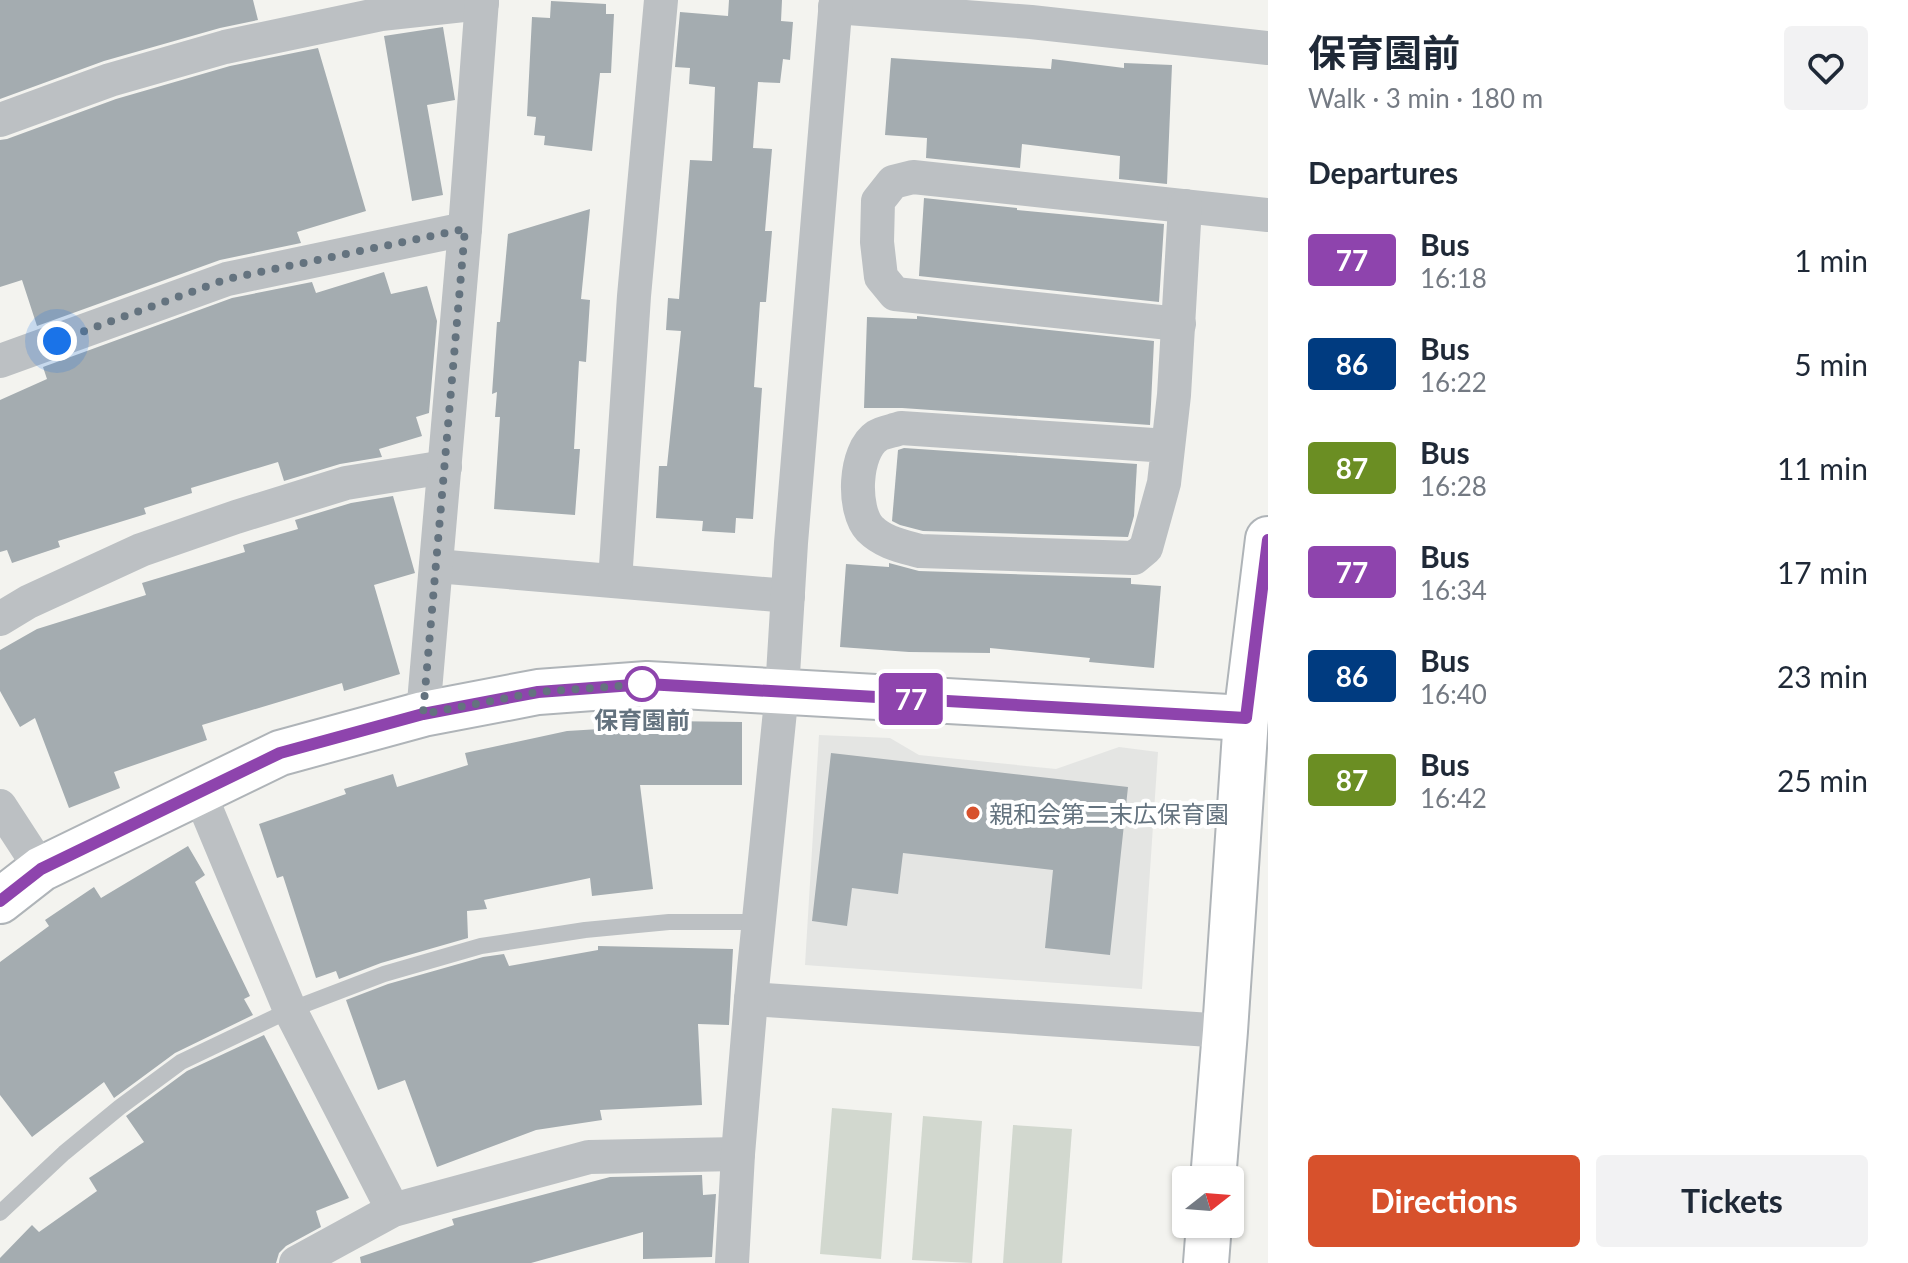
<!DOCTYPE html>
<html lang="en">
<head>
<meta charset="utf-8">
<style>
	:root { --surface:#fff; --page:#f2f2f3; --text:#1f2937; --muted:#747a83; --accent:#d7512c }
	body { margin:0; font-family:Lato,"Noto Sans JP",sans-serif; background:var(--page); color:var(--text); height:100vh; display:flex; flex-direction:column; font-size:30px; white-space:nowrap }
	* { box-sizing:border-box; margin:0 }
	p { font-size:26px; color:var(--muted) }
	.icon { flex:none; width:44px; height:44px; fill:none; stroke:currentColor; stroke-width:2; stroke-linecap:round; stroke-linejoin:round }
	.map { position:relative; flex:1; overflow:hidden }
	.panel { display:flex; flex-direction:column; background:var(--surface); width:640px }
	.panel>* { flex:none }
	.badge { padding:0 16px; border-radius:6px; font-size:28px; line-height:52px }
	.needle { width:52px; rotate:73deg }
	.buttons { position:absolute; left:1172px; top:1166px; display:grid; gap:16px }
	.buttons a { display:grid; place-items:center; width:72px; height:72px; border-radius:8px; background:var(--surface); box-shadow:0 2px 6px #0004; font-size:40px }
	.you { position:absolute; width:40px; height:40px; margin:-20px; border:6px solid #fff; border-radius:50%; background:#1a73e8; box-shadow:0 0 0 12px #1a73e833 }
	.map>.badge { position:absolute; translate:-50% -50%; box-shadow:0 0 0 4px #fff }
	h2 { padding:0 40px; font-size:30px; line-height:72px }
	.round { display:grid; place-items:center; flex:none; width:84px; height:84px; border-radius:8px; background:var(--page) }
	.headline { display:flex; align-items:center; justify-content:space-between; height:136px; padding:0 40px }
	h1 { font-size:38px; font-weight:700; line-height:60px }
	.cta { display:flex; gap:16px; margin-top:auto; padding:16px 40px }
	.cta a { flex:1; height:92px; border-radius:8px; background:var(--accent); color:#fff; font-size:32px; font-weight:700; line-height:92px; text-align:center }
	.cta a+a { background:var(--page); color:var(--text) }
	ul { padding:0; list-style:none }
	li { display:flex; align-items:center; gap:24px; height:104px; padding:0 40px }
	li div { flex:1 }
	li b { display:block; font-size:30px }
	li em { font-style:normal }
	li .badge { min-width:88px; font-weight:700; text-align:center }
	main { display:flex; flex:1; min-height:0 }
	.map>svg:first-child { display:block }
	.built { fill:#e4e5e3 }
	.green { fill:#d2d8cf }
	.building { fill:#a4acb0 }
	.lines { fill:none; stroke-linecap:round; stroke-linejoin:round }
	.secondary-casing { stroke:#afb4b8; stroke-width:48 }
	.lane { stroke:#bcc0c3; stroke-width:16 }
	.street { stroke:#bcc0c3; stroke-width:34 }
	.secondary { stroke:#fff; stroke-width:44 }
	.line-casing { stroke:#fff; stroke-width:18 }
	.line { stroke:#8e44ad; stroke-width:12 }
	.walk { stroke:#64737f; stroke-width:8; stroke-dasharray:0 14.4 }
	.stop-dot { fill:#fff; stroke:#8e44ad; stroke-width:4 }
	.poi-dot { fill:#d7512c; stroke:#fff; stroke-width:3 }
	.labels { text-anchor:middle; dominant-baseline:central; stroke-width:8; stroke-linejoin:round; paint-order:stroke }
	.stop-label { font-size:24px; font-weight:bold; fill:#64737f; stroke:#fff }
	.poi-label { font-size:24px; fill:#64737f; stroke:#fff; text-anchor:start }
</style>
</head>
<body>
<main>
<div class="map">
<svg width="1268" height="1263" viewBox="0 0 1268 1263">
	<rect width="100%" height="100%" fill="#f3f3ef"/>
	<polygon class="built" points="819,735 890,738 919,755 1056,769 1119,747 1158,752 1142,989 805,965"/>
	<g class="green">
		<polygon points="832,1108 892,1113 881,1259 820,1254"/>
		<polygon points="923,1116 982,1121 972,1263 912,1260"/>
		<polygon points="1013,1125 1072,1129 1062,1263 1003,1263"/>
	</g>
	<g class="building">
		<polygon points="0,0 253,0 258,20 220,28 104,61 0,99"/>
		<polygon points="729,0 782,0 781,21 793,22 790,60 783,59 780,83 758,82 753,148 772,149 765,231 772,231 766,302 760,302 754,387 762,388 753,519 736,518 735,533 702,531 703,521 656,518 659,466 667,466 681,331 666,330 668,298 679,299 690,160 712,161 715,87 689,84 690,68 675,67 680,12 728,16"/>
		<polygon points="551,1 606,4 606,14 614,14 611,73 600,73 592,151 544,145 545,136 534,135 536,117 527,116 532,17 550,18"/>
		<polygon points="443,27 455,100 427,105 443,195 412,201 384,36"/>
		<polygon points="318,48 366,211 297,232 301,243 220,260 37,326 22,280 0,287 0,140 7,139 116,99 230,66"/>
		<polygon points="891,58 1051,69 1052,59 1124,68 1124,63 1172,65 1167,184 1119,179 1120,156 1022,144 1020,168 926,158 927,138 885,135"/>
		<polygon points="924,198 1017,208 1017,210 1164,224 1159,302 919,276"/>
		<polygon points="590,209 581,299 590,300 586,362 579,361 574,449 580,449 575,515 494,509 500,417 495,417 497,392 492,394 497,322 500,322 508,234"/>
		<polygon points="384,272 391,294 427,286 437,321 429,413 416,417 422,436 379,449 382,457 340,464 284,481 278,462 191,488 192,493 144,508 146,514 58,541 60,547 12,563 7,550 0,552 0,400 47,379 43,367 232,298 312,282 316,293"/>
		<polygon points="917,316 1154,341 1150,425 902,408 864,408 867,317 917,319"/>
		<polygon points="904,448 1137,464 1134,516 1128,537 923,531 900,525 892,521 898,450"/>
		<polygon points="393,496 415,573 374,585 400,674 344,691 342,683 202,725 207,740 114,772 120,788 69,808 35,718 20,727 0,691 0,650 37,629 146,595 142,583 245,552 243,545 298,529 295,520 351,503"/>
		<polygon points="889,563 919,571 1131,578 1131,584 1161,586 1154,668 1089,662 1090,658 990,648 990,653 909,652 840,647 846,564 889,567"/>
		<polygon points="666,721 742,722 742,785 640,785 653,889 592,896 590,878 484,900 487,909 467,911 468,938 381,963 339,979 336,971 316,978 283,876 277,878 259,824 346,794 344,789 393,774 397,787 468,765 465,753 567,731 666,725"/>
		<polygon points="831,753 1128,787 1110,955 1045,948 1053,870 903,853 898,894 852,888 847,926 812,921"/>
		<polygon points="188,846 205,875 195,882 250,996 244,999 253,1015 175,1053 114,1098 104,1082 32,1137 0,1095 0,962 49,926 45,920 94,887 101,898"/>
		<polygon points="598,946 733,949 729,1025 698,1024 702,1105 600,1110 602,1120 536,1130 437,1167 405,1080 378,1090 346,1000 388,984 483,957 504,954 509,966 598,950"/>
		<polygon points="264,1035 349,1198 316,1211 321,1227 286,1246 279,1253 276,1263 0,1263 0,1258 32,1225 39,1232 97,1191 89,1178 144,1142 126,1116 187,1071"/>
		<polygon points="702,1175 703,1195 716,1194 712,1257 643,1259 643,1232 531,1263 361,1263 360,1257 454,1225 452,1219 610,1177"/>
	</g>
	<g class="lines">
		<g class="secondary-casing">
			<g id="secondary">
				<polyline points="0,901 41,869 280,753 423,714 538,692 647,684 1246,718"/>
				<polyline points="1213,1180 1225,1031 1246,718 1268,539"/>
				<polyline points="1206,1263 1209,1224"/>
			</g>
		</g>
		<polyline class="lane" points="0,1213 64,1153 120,1107 181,1062 290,1010 384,974 481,946 585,930 669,922 758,922"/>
		<g class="street">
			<polyline points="835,7 1031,22 1268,48"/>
			<polyline points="0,120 110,80 225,47 381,14 482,3"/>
			<polyline points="1179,324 895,294 881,277 877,242 878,201 893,182 913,177 1268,215"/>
			<polyline points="0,361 227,279 465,229"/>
			<path d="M 1168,446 L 901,428 C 893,431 883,432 877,436 C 854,451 852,510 870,529 C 884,543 902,546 920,551 L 1134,558 L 1146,548 L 1164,483 L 1174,395 L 1185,206"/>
			<polyline points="436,566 788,596"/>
			<polyline points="615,581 634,296 661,0"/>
			<polyline points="0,619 28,602 141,550 236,517 346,483 445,467"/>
			<polyline points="423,714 465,229 482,0"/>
			<polyline points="199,792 290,1010 393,1210"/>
			<polyline points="0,806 41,869"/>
			<polyline points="751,999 1225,1031"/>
			<polyline points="296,1263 393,1210 589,1157 738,1154"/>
			<polyline points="732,1263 738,1154 751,999 782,691 791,543 836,0"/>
		</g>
		<use href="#secondary" class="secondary"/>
	</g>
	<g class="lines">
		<g class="line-casing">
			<polyline id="line" points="0,901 41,869 280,753 423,714 538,692 647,684 1246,718 1268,540"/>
		</g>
		<use href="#line" class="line"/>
		<polyline class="walk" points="57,341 227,279 465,229 423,714 538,692 647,684 642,684"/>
	</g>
	<circle class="stop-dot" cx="642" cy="684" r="16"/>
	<circle class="poi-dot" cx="973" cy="813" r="8"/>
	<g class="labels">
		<g class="stop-label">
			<text x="642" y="719">保育園前</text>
		</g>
		<g class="poi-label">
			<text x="989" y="813">親和会第二末広保育園</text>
		</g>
	</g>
</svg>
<div class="buttons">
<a><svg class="needle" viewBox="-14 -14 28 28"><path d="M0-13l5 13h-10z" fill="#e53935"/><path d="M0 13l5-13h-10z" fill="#747a83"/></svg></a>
</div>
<div class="you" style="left:57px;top:341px"></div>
<b class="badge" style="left:911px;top:699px;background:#8e44ad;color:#fff">77</b>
</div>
<section class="panel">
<div class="headline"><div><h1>保育園前</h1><p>Walk · 3 min · 180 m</p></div><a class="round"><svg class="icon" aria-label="heart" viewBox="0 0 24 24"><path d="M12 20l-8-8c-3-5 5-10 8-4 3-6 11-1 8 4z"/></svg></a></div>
<h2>Departures</h2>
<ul>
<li><span class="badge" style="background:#8e44ad;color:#fff">77</span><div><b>Bus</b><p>16:18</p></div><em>1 min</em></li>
<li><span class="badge" style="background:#003b80;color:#fff">86</span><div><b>Bus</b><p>16:22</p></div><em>5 min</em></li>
<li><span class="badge" style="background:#6b8e23;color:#fff">87</span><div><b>Bus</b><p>16:28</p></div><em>11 min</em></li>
<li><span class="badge" style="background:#8e44ad;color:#fff">77</span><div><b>Bus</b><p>16:34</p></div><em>17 min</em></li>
<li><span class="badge" style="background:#003b80;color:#fff">86</span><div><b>Bus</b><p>16:40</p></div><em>23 min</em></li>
<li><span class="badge" style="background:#6b8e23;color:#fff">87</span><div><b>Bus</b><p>16:42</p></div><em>25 min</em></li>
</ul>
<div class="cta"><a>Directions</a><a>Tickets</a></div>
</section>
</main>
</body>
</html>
